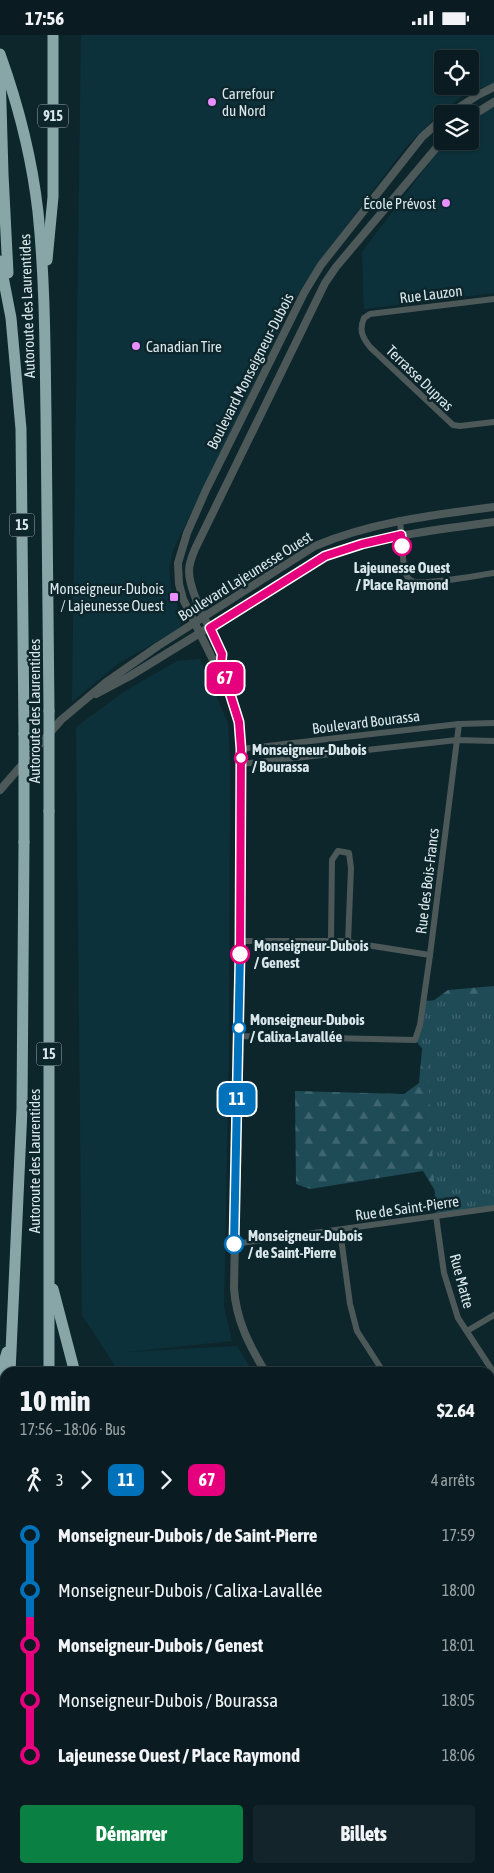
<!DOCTYPE html>
<html lang="fr">
<head>
<meta charset="utf-8">
<style>
	:root { --surface:#0a1c21; --page:#13252a; --text:#f1f3f6; --muted:#99a1a5; --line:#2a3a3f; --accent:#0b8043 }
	body { margin:0; font-family:"Asap Condensed",sans-serif; background:var(--page); color:var(--text); height:100vh; display:flex; flex-direction:column; font-size:19px; white-space:nowrap }
	* { box-sizing:border-box; margin:0 }
	p { font-size:16px; color:var(--muted) }
	.icon { flex:none; width:28px; height:28px; fill:none; stroke:currentColor; stroke-width:2; stroke-linecap:round; stroke-linejoin:round }
	.map { position:relative; flex:1; overflow:hidden }
	.details { position:absolute; left:0px; top:1332px; width:495px; height:506px; display:flex; flex-direction:column; background:var(--surface); border-radius:15px 15px 0 0; box-shadow:0 1px 4px #0004,0 0 0 1px var(--line) }
	.details>* { flex:none }
	.badge { padding:0 10px; border-radius:8px; font-size:18px; line-height:32px }
	.buttons { position:absolute; left:434px; top:15px; display:grid; gap:10px }
	.buttons a { display:grid; place-items:center; width:45px; height:45px; border-radius:5px; background:var(--surface); box-shadow:0 1px 4px #0004,0 0 0 1px var(--line); font-size:25px }
	.map>.badge { position:absolute; translate:-50% -50%; box-shadow:0 0 0 2px #fff }
	.legs { display:flex; align-items:center; gap:8px; height:55px; padding:0 20px; font-size:16px }
	.legs p { margin-inline-start:auto }
	.head { display:flex; align-items:center; justify-content:space-between; height:85px; padding:0 20px }
	h1 { font-size:28px; font-weight:800; line-height:38px }
	.action { display:flex; gap:10px; margin-top:auto; padding:10px 20px }
	.action a { flex:1; height:58px; border-radius:5px; background:var(--accent); color:#fff; font-size:20px; font-weight:800; line-height:58px; text-align:center }
	.action a+a { background:var(--page); color:var(--text) }
	ul { padding:0 20px; list-style:none }
	li { display:flex; align-items:center; gap:18px; height:55px; font-size:19px }
	li i { display:grid; place-items:center; width:8px; height:100%; margin:0 6px; background:currentColor }
	li i::after { content:''; width:12px; height:12px; margin:-6px; border:4px solid; border-radius:50%; background:var(--surface) }
	li p { margin-inline-start:auto }
	li:first-child i { background:linear-gradient(#0000 50%,currentColor 0) }
	li:last-child i { background:linear-gradient(currentColor 50%,#0000 0) }
	.status { display:flex; justify-content:space-between; align-items:center; height:35px; padding:0 25px; background:var(--surface); direction:ltr }
	.status svg { height:14px; fill:currentColor }
	.map>svg:first-child { display:block }
	.built { fill:#0d313a; fill-rule:evenodd }
	.grass { fill:url(#grass-dots) }
	.forest { fill:url(#forest-firs) }
	.park { fill:url(#park-tufts) }
	.lines { fill:none; stroke-linecap:round; stroke-linejoin:round }
	.minor { stroke:#4d5959; stroke-width:6 }
	.tertiary { stroke:#4d5959; stroke-width:8 }
	.secondary { stroke:#657879; stroke-width:9 }
	.motorway { stroke:#88a6a7; stroke-width:11 }
	.motorway-bridge { stroke:#88a6a7; stroke-width:11 }
	.line-1-casing { stroke:#fff; stroke-width:11 }
	.line-2-casing { stroke:#fff; stroke-width:11 }
	.line-1 { stroke:#0072bc; stroke-width:8 }
	.line-2 { stroke:#e6007e; stroke-width:8 }
	.poi-dot { fill:#e88eff; stroke:#0d262c; stroke-width:2 }
	.stop-2-dot { fill:#fff; stroke:#e6007e; stroke-width:2.5 }
	.stop-1-dot { fill:#fff; stroke:#0072bc; stroke-width:2.5 }
	.labels { text-anchor:middle; dominant-baseline:central; stroke-width:5; stroke-linejoin:round; paint-order:stroke }
	.shield { fill:#0d262c; stroke:#9cadb2; stroke-width:1 }
	.shield-label { font-size:14px; font-weight:bold; fill:#d9e7eb }
	.poi-label { font-size:15px; fill:#d9e7eb; stroke:#0d262c; text-anchor:start }
	.street-label { font-size:15px; fill:#d9e7eb; stroke:#0d262c }
	.stop-label { font-size:15px; font-weight:bold; fill:#d9e7eb; stroke:#0d262c; text-anchor:start }
</style>
</head>
<body>
<div class="status"><b>17:56</b><svg viewBox="0 0 49 12"><path d="M0 12V9h3v3zM5 12V6h3v6zM10 12V3h3v9zM15 12V0h3v12zM26 1h20v11H26zM47 4h2v5h-2z"/></svg></div>
<div class="map">
<svg width="494" height="1838" viewBox="0 0 494 1838">
	<defs>
		<pattern id="grass-dots" width="8" height="8" patternUnits="userSpaceOnUse" patternTransform="scale(1.25)"><rect width="8" height="8" fill="#1f4b57"/><path d="M2 2h.1M6 6h.1" fill="none" stroke="#3f656f" stroke-width="1.8" stroke-linecap="round"/></pattern>
		<pattern id="forest-firs" width="22" height="20" patternUnits="userSpaceOnUse" patternTransform="scale(1.25)"><rect width="22" height="20" fill="#1f4b57"/><path d="M5 1l3.5 6h-7zM16 11l3.5 6h-7z" fill="#3f656f"/></pattern>
		<pattern id="park-tufts" width="24" height="20" patternUnits="userSpaceOnUse" patternTransform="scale(1.25)"><rect width="24" height="20" fill="#1f4b57"/><path d="M3 7l-1-3M5 7V3M7 7l1-3M15 17l-1-3M17 17v-4M19 17l1-3" fill="none" stroke="#3f656f"/></pattern>
	</defs>
	<rect width="100%" height="100%" fill="#0d262c"/>
	<g class="built">
		<path d="M 81,0 L 494,0 L 494,48 L 461,62 L 440,78 L 406,112 L 321,224 L 292,270 L 174,513 L 169,533 L 171,552 L 180,578 L 181,590 L 178,594 L 118,629 L 72,667 ZM 442,24 L 470,24 L 470,51 L 442,51 Z"/>
		<polygon points="494,69 494,258 364,274 362,217 446,106 470,106 470,82"/>
		<polygon points="200,624 228,688 230,728 229,1009 224,1272 232,1306 127,1317 237,1311 253,1337 119,1337 82,1280 76,692 125,656 177,626"/>
		<polygon points="494,1723 494,1805 490,1805 490,1724"/>
	</g>
	<polygon class="grass" points="63,1834 167,1834 149,1838 63,1838"/>
	<polygon class="forest" points="494,951 494,1160 442,1167 423,1136 310,1154 296,1149 295,1056 404,1059 419,1048 426,971 448,955"/>
	<polygon class="park" points="494,962 494,1173 436,1181 427,1019 415,1005 424,966"/>
	<g class="lines">
		<g class="minor">
			<path d="M 494,264 L 370,279 L 364,283 C 359,295 362,302 370,312 L 453,390 L 460,391 L 494,387"/>
			<path d="M 400,485 L 404,534 C 406,539 407,544 412,546 C 423,551 479,540 494,538"/>
			<polyline points="241,714 459,689 494,688"/>
			<polyline points="241,729 457,705 494,706"/>
			<polyline points="241,906 341,906 430,920"/>
			<polyline points="331,906 332,825 338,816 349,818 351,833 348,907"/>
			<polyline points="238,1001 415,1005 420,990 430,920 459,689"/>
			<polyline points="436,1181 444,1238 458,1283 494,1338"/>
			<polyline points="340,1195 350,1269 357,1296 384,1338"/>
			<polyline points="234,1209 494,1173"/>
			<polyline points="467,1296 494,1280"/>
			<polyline points="490,1416 494,1415"/>
			<polyline points="490,1521 494,1521"/>
			<polyline points="490,1614 494,1613"/>
			<polyline points="490,1716 494,1715"/>
		</g>
		<g class="tertiary">
			<polyline points="449,79 478,60 494,52"/>
			<polyline points="470,82 494,67"/>
			<path d="M 221,631 L 222,619 C 213,598 189,559 189,536 C 189,528 192,521 195,514 L 325,248 L 336,232 L 442,106"/>
			<path d="M 96,659 L 130,641 L 325,521 C 380,501 436,495 494,487"/>
			<path d="M 0,755 L 61,685 L 105,648 L 158,611 L 315,511 C 372,487 433,480 494,472"/>
			<path d="M 266,1338 C 249,1310 236,1285 234,1253 L 241,906 L 241,714 L 239,687 L 233,664 L 221,631 L 212,623 L 183,564 L 179,549 L 178,528 L 187,498 L 206,455 L 304,258 L 321,230 L 422,102 L 442,84"/>
		</g>
		<g class="secondary">
			<polyline points="490,1812 494,1812"/>
			<polyline points="490,1826 494,1825"/>
			<polyline points="265,1838 304,1834"/>
			<polyline points="392,1838 427,1834"/>
		</g>
		<g class="motorway">
			<path d="M 0,19 C 18,69 32,124 38,177 C 45,245 45,313 46,381 C 47,479 48,578 49,676"/>
			<polyline points="0,35 3,139 8,238"/>
			<polyline points="47,225 53,162 53,0"/>
			<polyline points="0,226 11,283 21,394 24,699"/>
			<polyline points="53,1254 75,1338"/>
			<polyline points="10,1338 22,1074 24,807"/>
			<polyline points="49,1338 49,776"/>
			<polyline points="0,1341 7,1317"/>
			<polyline points="0,1590 5,1447"/>
			<polyline points="49,1834 49,1838"/>
			<polyline points="179,1838 189,1834"/>
		</g>
		<g class="motorway-bridge">
			<polyline points="49,676 49,776"/>
			<polyline points="24,699 24,807"/>
		</g>
	</g>
	<g class="lines">
		<g class="line-1-casing">
			<polyline id="line-1" points="234,1209 240,919"/>
		</g>
		<g class="line-2-casing">
			<polyline id="line-2" points="240,919 241,714 239,687 221,630 222,619 210,593 325,521 362,509 401,500 402,511"/>
		</g>
		<use href="#line-1" class="line-1"/>
		<use href="#line-2" class="line-2"/>
	</g>
	<g class="poi-dot">
		<circle cx="212" cy="67" r="5"/>
		<circle cx="446" cy="168" r="5"/>
		<circle cx="136" cy="311" r="5"/>
		<rect x="169" y="557" width="10" height="10" rx="2.5"/>
	</g>
	<g class="stop-2-dot">
		<circle cx="402" cy="511" r="9"/>
		<circle cx="241" cy="723" r="6"/>
		<circle cx="240" cy="919" r="9"/>
	</g>
	<g class="stop-1-dot">
		<circle cx="239" cy="993" r="6"/>
		<circle cx="234" cy="1209" r="9"/>
	</g>
	<g class="labels">
		<g class="shield">
			<rect x="38" y="69.5" width="30" height="23" rx="4"/>
			<rect x="9.5" y="478.5" width="25" height="23" rx="4"/>
			<rect x="36.5" y="1007.5" width="25" height="23" rx="4"/>
		</g>
		<g class="shield-label">
			<text x="53" y="81">915</text>
			<text x="22" y="490">15</text>
			<text x="49" y="1019">15</text>
		</g>
		<g class="poi-label">
			<text x="222" y="58">Carrefour<tspan x="222" dy="17">du Nord</tspan></text>
			<text x="436" y="168" text-anchor="end">École Prévost</text>
			<text x="146" y="311">Canadian Tire</text>
			<text x="164" y="553" text-anchor="end">Monseigneur-Dubois<tspan x="164" dy="17">/ Lajeunesse Ouest</tspan></text>
		</g>
		<g class="street-label">
			<text transform="translate(431 259) rotate(-7)">Rue Lauzon</text>
			<text transform="translate(27 271) rotate(-92)">Autoroute des Laurentides</text>
			<text transform="translate(250 336) rotate(-63)">Boulevard Monseigneur-Dubois</text>
			<text transform="translate(420 343) rotate(44)">Terrasse Dupras</text>
			<text transform="translate(245 541) rotate(-32)">Boulevard Lajeunesse Ouest</text>
			<text transform="translate(34 676) rotate(-90)">Autoroute des Laurentides</text>
			<text transform="translate(366 687) rotate(-7)">Boulevard Bourassa</text>
			<text transform="translate(427 846) rotate(-83)">Rue des Bois-Francs</text>
			<text transform="translate(34 1126) rotate(-90)">Autoroute des Laurentides</text>
			<text transform="translate(407 1173) rotate(-8)">Rue de Saint-Pierre</text>
			<text transform="translate(462 1246) rotate(75)">Rue Matte</text>
		</g>
		<g class="stop-label">
			<text x="402" y="532" text-anchor="middle">Lajeunesse Ouest<tspan x="402" dy="17">/ Place Raymond</tspan></text>
			<text x="252" y="714">Monseigneur-Dubois<tspan x="252" dy="17">/ Bourassa</tspan></text>
			<text x="254" y="910">Monseigneur-Dubois<tspan x="254" dy="17">/ Genest</tspan></text>
			<text x="250" y="984">Monseigneur-Dubois<tspan x="250" dy="17">/ Calixa-Lavallée</tspan></text>
			<text x="248" y="1200">Monseigneur-Dubois<tspan x="248" dy="17">/ de Saint-Pierre</tspan></text>
		</g>
	</g>
</svg>
<div class="buttons">
<a><svg class="icon" aria-label="locate" viewBox="0 0 24 24"><circle cx="12" cy="12" r="6"/><path d="M12 2v4M12 18v4M2 12h4M18 12h4"/></svg></a>
<a><svg class="icon" aria-label="layers" viewBox="0 0 24 24"><path d="M12 4l9 5-9 5-9-5zM3 14l9 5 9-5"/></svg></a>
</div>
<b class="badge" style="left:237px;top:1064px;background:#0072bc;color:#fff">11</b>
<b class="badge" style="left:225px;top:643px;background:#e6007e;color:#fff">67</b>
<section class="details">
<div class="head"><div><h1>10 min</h1><p>17:56 – 18:06 · Bus</p></div><b>$2.64</b></div>
<div class="legs"><svg class="icon" aria-label="walk" viewBox="0 0 24 24"><circle cx="13" cy="4" r="2"/><path d="M13 8l-2 6 4 7M11 14l-3 7M7 12l3-4h3l4 4"/></svg>3<svg class="icon" aria-label="forward" viewBox="0 0 24 24"><path d="M9 5l7 7-7 7"/></svg><b class="badge" style="background:#0072bc;color:#fff">11</b><svg class="icon" aria-label="forward" viewBox="0 0 24 24"><path d="M9 5l7 7-7 7"/></svg><b class="badge" style="background:#e6007e;color:#fff">67</b><p>4 arrêts</p></div>
<ul>
<li><i style="color:#0072bc"></i><b>Monseigneur-Dubois / de Saint-Pierre</b><p>17:59</p></li>
<li><i style="color:#0072bc"></i><span>Monseigneur-Dubois / Calixa-Lavallée</span><p>18:00</p></li>
<li><i style="color:#e6007e"></i><b>Monseigneur-Dubois / Genest</b><p>18:01</p></li>
<li><i style="color:#e6007e"></i><span>Monseigneur-Dubois / Bourassa</span><p>18:05</p></li>
<li><i style="color:#e6007e"></i><b>Lajeunesse Ouest / Place Raymond</b><p>18:06</p></li>
</ul>
<div class="action"><a>Démarrer</a><a>Billets</a></div>
</section>
</div>
</body>
</html>
